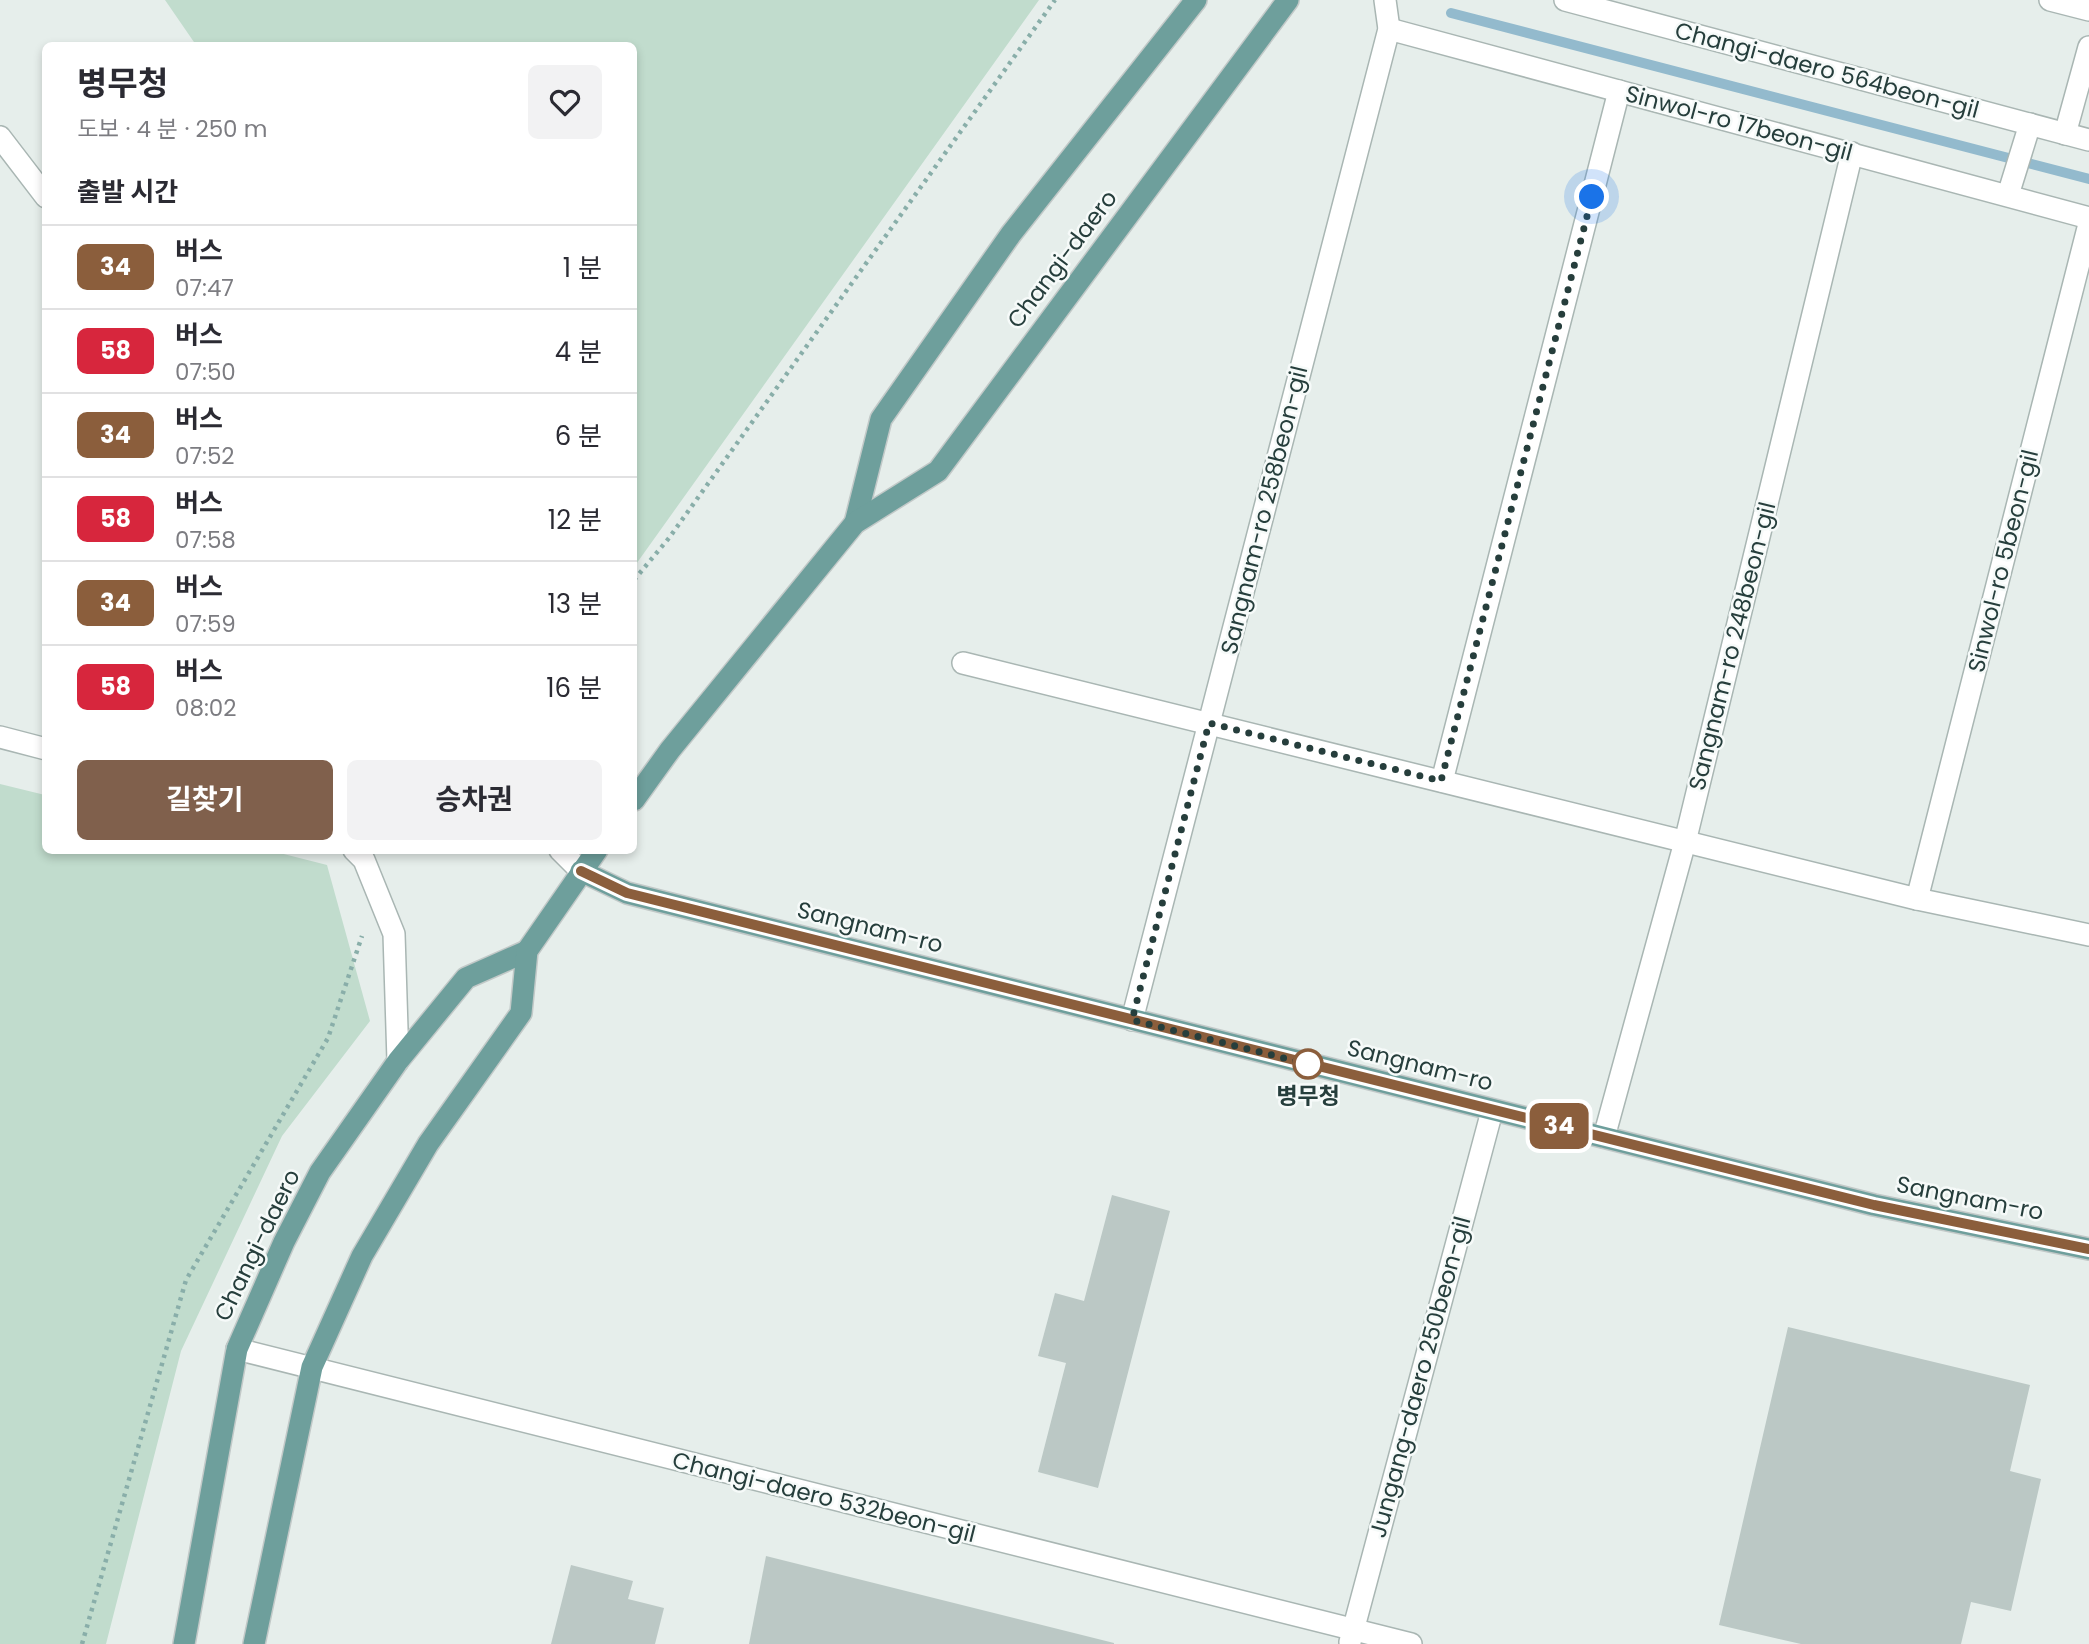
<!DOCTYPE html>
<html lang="ko">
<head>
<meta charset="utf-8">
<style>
	:root { --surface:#fff; --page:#f2f2f3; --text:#2b2b33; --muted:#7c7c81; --line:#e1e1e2; --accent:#80604c }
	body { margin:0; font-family:Poppins,"Noto Sans KR",sans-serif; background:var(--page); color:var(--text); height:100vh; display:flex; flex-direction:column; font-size:26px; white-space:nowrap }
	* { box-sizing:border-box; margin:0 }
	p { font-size:23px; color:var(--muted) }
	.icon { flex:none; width:38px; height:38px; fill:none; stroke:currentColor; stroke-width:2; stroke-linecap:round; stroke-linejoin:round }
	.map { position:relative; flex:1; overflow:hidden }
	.sheet { position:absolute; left:42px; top:42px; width:595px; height:812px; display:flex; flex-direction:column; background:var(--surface); border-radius:10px; box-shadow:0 4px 10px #0003 }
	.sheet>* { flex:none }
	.badge { padding:0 14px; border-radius:10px; font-size:24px; line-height:46px }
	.you { position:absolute; width:35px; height:35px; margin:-18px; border:5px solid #fff; border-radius:50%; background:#1a73e8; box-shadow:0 0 0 10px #1a73e833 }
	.map>.badge { position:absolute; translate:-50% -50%; box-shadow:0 0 0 4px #fff }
	h2 { padding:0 35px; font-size:26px; line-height:63px }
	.round { display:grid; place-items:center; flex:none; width:74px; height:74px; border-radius:10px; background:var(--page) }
	.head { display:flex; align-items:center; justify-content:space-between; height:119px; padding:0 35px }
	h1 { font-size:33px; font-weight:700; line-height:52px }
	.action { display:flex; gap:14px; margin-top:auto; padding:14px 35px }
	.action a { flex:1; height:80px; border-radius:10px; background:var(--accent); color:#fff; font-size:28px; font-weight:700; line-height:80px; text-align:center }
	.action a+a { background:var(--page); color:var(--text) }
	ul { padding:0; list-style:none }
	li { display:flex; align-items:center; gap:21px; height:84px; padding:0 35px; border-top:2px solid var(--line) }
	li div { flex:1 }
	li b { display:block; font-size:26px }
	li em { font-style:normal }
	li .badge { min-width:77px; font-weight:700; text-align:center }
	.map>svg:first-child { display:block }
	.green { fill:#c1dccd }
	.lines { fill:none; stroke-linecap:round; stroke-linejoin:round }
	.stream { stroke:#93bacd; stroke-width:10 }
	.building { fill:#bbc8c5 }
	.minor-casing { stroke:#a9b6b3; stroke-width:24 }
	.major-casing { stroke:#c2c9c8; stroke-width:24 }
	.path { stroke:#89aea9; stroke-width:4.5; stroke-dasharray:3.5 5; stroke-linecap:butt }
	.minor { stroke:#fff; stroke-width:21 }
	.major { stroke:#6e9f9c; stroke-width:21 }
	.line-casing { stroke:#fff; stroke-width:16 }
	.line { stroke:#8b5e3c; stroke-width:10 }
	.walk { stroke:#263e3c; stroke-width:7; stroke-dasharray:0 12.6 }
	.stop-dot { fill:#fff; stroke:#8b5e3c; stroke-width:3.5 }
	.labels { text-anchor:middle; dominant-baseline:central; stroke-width:5; stroke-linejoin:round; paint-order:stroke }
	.street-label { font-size:23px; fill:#263e3c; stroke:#f6faf9 }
	.stop-label { font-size:23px; font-weight:bold; fill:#263e3c; stroke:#f6faf9 }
</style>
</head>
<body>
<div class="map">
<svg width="2089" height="1644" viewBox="0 0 2089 1644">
	<rect width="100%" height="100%" fill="#e6eeeb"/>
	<g class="green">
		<polygon points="165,0 1039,0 634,567 634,46 196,45"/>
		<polygon points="0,784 45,795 46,850 268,850 327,865 370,1021 282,1136 181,1351 106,1644 0,1644"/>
	</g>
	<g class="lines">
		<polyline class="stream" points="1451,13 2089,179"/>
	</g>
	<g class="building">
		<polygon points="1112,1195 1170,1211 1098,1488 1038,1472 1066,1363 1038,1356 1055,1293 1084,1301"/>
		<polygon points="1788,1327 2030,1385 2010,1471 2041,1479 2011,1611 1971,1602 1961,1644 1801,1644 1719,1625"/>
		<polygon points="766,1556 1114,1643 1114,1644 749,1644"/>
		<polygon points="571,1565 633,1581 628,1599 664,1608 655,1644 551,1644"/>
	</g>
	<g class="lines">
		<g class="minor-casing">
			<g id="minor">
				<polyline points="1565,0 2089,140"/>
				<polyline points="2050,0 2089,10"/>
				<polyline points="1389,29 2089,218"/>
				<polyline points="2065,134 2089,47"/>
				<polyline points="0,137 46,197"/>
				<polyline points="2008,195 2030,124"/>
				<polyline points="963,663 1917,899 2089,935"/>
				<polyline points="0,737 46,749"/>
				<polyline points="1442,781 1619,91"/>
				<polyline points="354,850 364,860 394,934 398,1061"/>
				<polyline points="560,850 581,871"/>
				<polyline points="1917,899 2089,224"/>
				<polyline points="1132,1020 1389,29 1385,0"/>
				<polyline points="1604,1137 1685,842 1852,153"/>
				<polyline points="237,1349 1411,1644"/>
				<polyline points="1350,1642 1492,1111"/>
			</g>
		</g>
		<g class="major-casing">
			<g id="major">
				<polyline points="855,523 881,419 1011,234 1196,0"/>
				<polyline points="634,800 670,750 855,523 938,471 1288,0"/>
				<polyline points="581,871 627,893 1874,1205 2089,1249"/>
				<polyline points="184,1644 237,1349 284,1242 320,1172 398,1061 466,978 527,951"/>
				<polyline points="254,1644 312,1367 362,1256 428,1144 521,1013 527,951 597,850"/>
			</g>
		</g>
		<g class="path">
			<polyline points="634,580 669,538 1055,0"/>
			<polyline points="82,1644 186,1280 328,1038 362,936"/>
		</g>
		<use href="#minor" class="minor"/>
		<use href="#major" class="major"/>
	</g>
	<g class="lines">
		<g class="line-casing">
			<polyline id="line" points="581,871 627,893 1874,1205 2089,1249"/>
		</g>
		<use href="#line" class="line"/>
		<polyline class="walk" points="1308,1064 1132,1020 1209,723 1441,781 1592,197"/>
	</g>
	<circle class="stop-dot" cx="1308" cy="1064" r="14"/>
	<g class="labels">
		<g class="street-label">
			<text transform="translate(1827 70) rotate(15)">Changi-daero 564beon-gil</text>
			<text transform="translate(1739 123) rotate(15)">Sinwol-ro 17beon-gil</text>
			<text transform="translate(1062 259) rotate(-53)">Changi-daero</text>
			<text transform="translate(1264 510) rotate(-76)">Sangnam-ro 258beon-gil</text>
			<text transform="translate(2003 561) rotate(-76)">Sinwol-ro 5beon-gil</text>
			<text transform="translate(1732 646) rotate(-76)">Sangnam-ro 248beon-gil</text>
			<text transform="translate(870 927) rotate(14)">Sangnam-ro</text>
			<text transform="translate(1420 1065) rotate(14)">Sangnam-ro</text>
			<text transform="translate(1970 1198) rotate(11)">Sangnam-ro</text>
			<text transform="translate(257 1245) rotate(-64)">Changi-daero</text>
			<text transform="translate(1420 1377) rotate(-75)">Jungang-daero 250beon-gil</text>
			<text transform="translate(824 1497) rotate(14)">Changi-daero 532beon-gil</text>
		</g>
		<g class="stop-label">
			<text x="1308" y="1096">병무청</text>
		</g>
	</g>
</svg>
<div class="you" style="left:1592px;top:197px"></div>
<b class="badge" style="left:1559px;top:1126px;background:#8b5e3c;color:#fff">34</b>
<section class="sheet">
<div class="head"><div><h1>병무청</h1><p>도보 · 4 분 · 250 m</p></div><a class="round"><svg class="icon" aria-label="heart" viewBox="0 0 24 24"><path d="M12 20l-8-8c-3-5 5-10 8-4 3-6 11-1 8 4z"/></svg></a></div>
<h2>출발 시간</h2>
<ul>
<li><span class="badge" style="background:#8b5e3c;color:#fff">34</span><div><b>버스</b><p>07:47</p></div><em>1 분</em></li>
<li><span class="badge" style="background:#d7263d;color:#fff">58</span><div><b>버스</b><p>07:50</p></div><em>4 분</em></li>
<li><span class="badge" style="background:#8b5e3c;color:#fff">34</span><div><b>버스</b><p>07:52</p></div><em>6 분</em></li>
<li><span class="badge" style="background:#d7263d;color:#fff">58</span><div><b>버스</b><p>07:58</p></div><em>12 분</em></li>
<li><span class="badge" style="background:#8b5e3c;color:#fff">34</span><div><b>버스</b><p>07:59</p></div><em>13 분</em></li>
<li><span class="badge" style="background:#d7263d;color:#fff">58</span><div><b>버스</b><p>08:02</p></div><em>16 분</em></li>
</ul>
<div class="action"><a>길찾기</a><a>승차권</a></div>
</section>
</div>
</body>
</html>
